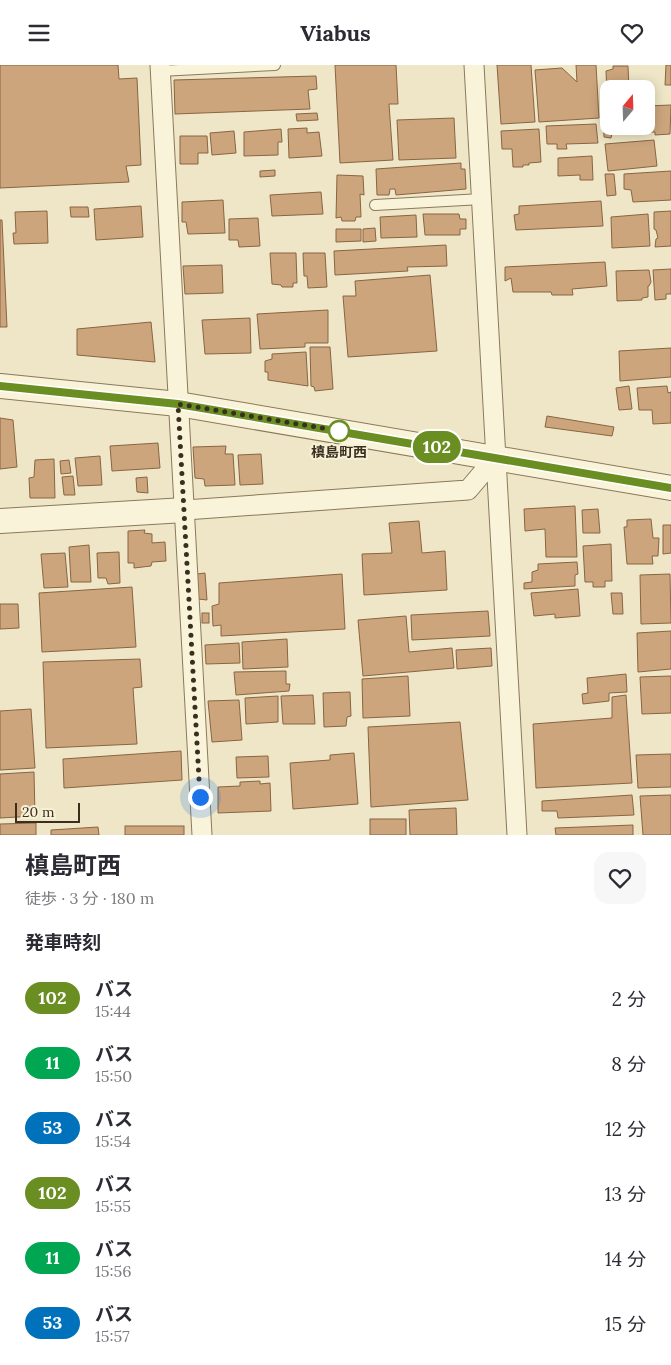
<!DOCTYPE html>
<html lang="ja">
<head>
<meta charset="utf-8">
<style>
	:root { --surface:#fff; --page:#f7f7f7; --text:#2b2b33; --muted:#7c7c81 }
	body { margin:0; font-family:Lora,"Noto Sans JP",serif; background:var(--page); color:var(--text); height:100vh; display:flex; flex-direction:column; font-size:19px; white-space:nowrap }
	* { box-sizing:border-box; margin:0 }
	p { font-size:16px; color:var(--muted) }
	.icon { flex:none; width:28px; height:28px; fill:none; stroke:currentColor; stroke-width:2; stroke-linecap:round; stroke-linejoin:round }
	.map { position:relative; height:770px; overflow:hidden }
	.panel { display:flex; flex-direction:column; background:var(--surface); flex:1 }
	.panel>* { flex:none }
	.badge { padding:0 10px; border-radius:16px; font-size:18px; line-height:32px }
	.needle { width:32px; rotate:19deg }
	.buttons { position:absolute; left:600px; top:15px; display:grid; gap:10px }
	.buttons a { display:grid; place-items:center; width:55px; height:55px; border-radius:10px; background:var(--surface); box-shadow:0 2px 12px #0003; font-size:25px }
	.scale { position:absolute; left:15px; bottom:12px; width:65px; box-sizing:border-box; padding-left:5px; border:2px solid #3a2f1f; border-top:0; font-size:14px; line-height:18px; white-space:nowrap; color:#3a2f1f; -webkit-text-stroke:4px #f6f0d6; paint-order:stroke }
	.you { position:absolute; width:25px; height:25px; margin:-12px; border:4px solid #fff; border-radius:50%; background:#1a73e8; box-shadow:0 0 0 8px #1a73e833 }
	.map>.badge { position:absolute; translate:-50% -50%; box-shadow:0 0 0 2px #fff }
	h2 { padding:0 25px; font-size:19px; line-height:45px }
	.round { display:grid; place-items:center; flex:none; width:52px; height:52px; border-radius:15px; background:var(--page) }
	.headline { display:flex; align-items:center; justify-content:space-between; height:85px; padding:0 25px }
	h1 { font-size:24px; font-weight:700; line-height:38px }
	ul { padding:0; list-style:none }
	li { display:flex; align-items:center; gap:15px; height:65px; padding:0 25px }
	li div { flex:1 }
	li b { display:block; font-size:19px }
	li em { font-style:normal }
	li .badge { min-width:55px; font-weight:700; text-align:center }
	header { display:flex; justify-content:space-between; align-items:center; height:65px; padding:0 25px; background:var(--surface); font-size:22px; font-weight:700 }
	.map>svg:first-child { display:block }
	.building { fill:#cca57c; stroke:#896542 }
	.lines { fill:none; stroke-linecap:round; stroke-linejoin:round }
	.service-casing { stroke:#8a795c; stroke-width:12 }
	.minor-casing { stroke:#8a795c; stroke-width:21 }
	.tertiary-casing { stroke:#8a795c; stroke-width:26 }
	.service { stroke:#f9f3da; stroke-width:10 }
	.minor { stroke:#f9f3da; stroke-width:19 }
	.tertiary { stroke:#f9f3da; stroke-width:24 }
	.line-casing { stroke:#fff; stroke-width:11 }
	.line { stroke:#6b8e23; stroke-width:8 }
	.walk { stroke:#3a2f1f; stroke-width:5; stroke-dasharray:0 9 }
	.stop-dot { fill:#fff; stroke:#6b8e23; stroke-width:2.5 }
	.labels { text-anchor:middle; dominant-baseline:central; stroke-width:4; stroke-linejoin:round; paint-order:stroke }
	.stop-label { font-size:14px; font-weight:bold; fill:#3a2f1f; stroke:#f6f0d6 }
</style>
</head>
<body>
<header><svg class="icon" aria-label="menu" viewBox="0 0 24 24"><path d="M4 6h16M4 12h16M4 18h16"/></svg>Viabus<svg class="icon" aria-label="heart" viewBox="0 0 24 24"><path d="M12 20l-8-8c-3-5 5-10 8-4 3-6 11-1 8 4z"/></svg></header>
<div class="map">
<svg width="671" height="770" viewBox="0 0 671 770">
	<rect width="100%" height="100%" fill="#eee6c6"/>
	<g class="building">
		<polygon points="0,0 118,0 119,14 137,13 141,100 126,101 129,117 0,123"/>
		<polygon points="335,0 396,0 398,39 389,39 393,95 340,98"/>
		<polygon points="497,0 531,0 535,57 501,59"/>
		<polygon points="576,0 596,0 599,53 539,57 535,5 562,3 577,17"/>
		<polygon points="666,0 671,0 671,20 665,20"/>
		<polygon points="613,1 628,1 629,24 609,24 609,28 607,28 606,6 613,4"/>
		<polygon points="316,11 317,24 308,25 310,44 175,49 174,15"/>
		<polygon points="671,40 670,69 655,70 655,67 637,67 636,65 629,65 629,61 646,61 646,41"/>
		<polygon points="603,42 609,42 609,61 621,61 621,64 613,64 611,73 604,72"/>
		<polygon points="317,48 318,55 297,56 296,49"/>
		<polygon points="454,53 456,93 399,95 397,55"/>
		<polygon points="596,59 598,78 566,79 567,84 557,84 557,79 547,79 546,61"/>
		<polygon points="307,63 307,68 319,67 322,91 289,93 288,64"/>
		<polygon points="281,64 282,77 278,77 278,90 244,91 244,67"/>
		<polygon points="539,64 541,97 529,98 529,100 523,100 523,102 513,102 512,84 502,84 501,66"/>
		<polygon points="234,66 236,88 212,90 210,68"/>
		<polygon points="180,71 207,71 208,88 198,88 198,99 180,99"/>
		<polygon points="654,75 657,101 608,106 605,79"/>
		<polygon points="592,91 593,115 580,115 580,110 558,111 558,93"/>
		<polygon points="461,98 461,104 465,104 466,124 396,130 395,124 390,124 389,130 377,130 376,104"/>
		<polygon points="275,105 275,111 260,112 260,106"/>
		<polygon points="671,106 671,135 633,137 631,125 624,124 624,109"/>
		<polygon points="605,109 614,109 616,130 607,131"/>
		<polygon points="337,110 363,111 364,130 360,129 361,152 356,152 355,156 342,156 341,152 336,153"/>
		<polygon points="321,127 323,149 272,151 270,130"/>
		<polygon points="223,135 225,168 188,169 186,157 182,157 182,137"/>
		<polygon points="601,136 603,161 516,165 514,150 519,149 519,141"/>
		<polygon points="141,141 143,172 96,175 94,144"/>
		<polygon points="70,142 88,142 89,152 71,152"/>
		<polygon points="47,146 48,178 14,179 13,168 16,168 15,147"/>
		<polygon points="671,146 671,181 655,182 656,174 658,173 656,165 654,164 654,147"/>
		<polygon points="423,149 459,149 460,154 466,154 466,164 460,164 460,170 425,170"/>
		<polygon points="648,149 650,181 612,183 611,152"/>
		<polygon points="416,150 417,172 381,173 380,152"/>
		<polygon points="258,153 260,181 239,182 238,175 229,175 229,154"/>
		<polygon points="0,155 2,155 7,262 0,262"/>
		<polygon points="375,163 376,176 363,177 363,164"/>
		<polygon points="336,164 361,164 361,176 336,177"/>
		<polygon points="446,180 447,201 407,202 408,206 335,210 334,186"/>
		<polygon points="270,188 296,188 297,218 293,218 293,222 282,222 281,220 272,219"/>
		<polygon points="303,188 325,188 327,222 308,223 307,211 304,211"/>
		<polygon points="605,197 607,221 572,224 573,230 552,230 551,227 513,227 511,213 505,216 505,202"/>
		<polygon points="222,200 223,228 185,229 183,201"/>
		<polygon points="671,204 671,229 666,229 666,234 655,235 653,205"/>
		<polygon points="649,205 651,217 649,221 648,221 648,232 642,233 642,235 617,236 616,206"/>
		<polygon points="430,210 437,286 348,292 343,231 356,231 355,216"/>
		<polygon points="328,245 328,278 305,278 305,282 260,284 257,249"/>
		<polygon points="250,253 251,288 205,289 202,255"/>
		<polygon points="151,257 155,297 77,290 77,264"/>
		<polygon points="310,282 330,282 333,324 315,326 314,322 311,321"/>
		<polygon points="671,283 671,312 620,316 619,286"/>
		<polygon points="306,287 308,321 268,315 268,307 265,307 265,296 272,294 272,289"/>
		<polygon points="629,321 632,344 619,345 616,323"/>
		<polygon points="667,321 668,328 671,327 671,358 653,359 652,345 639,345 637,323"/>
		<polygon points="547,351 614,362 612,371 545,362"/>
		<polygon points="0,353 13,355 17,402 0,404"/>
		<polygon points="158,378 160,403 112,406 110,381"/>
		<polygon points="226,381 225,389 233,389 235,420 205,421 204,414 195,413 193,382"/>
		<polygon points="261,389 263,419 240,420 238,390"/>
		<polygon points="100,391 102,420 78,421 75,393"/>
		<polygon points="54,394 55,433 30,433 29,413 34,412 35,395"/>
		<polygon points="69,395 71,408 61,409 60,396"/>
		<polygon points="73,411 75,430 64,430 62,412"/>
		<polygon points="147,412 148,428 137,427 136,413"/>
		<polygon points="575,441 577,492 546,492 545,464 525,466 524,444"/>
		<polygon points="598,444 600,468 583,468 582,445"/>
		<polygon points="651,454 653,473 659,473 658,491 652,491 653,499 627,499 624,462 627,462 627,455"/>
		<polygon points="419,456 422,488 445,486 447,525 364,530 362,489 392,488 389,458"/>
		<polygon points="663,460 671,460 671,488 663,489"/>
		<polygon points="145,465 144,468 152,469 152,478 165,477 166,496 152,497 151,501 134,503 134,498 128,498 128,466"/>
		<polygon points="611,479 612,516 605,516 605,522 593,522 593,517 585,517 583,481"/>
		<polygon points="89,480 91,517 71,517 69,482"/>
		<polygon points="119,487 120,518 108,519 106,513 98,513 97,488"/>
		<polygon points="65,488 68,522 44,523 41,489"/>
		<polygon points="577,497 578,509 575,510 575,521 524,524 524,518 532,517 532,507 538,505 538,499"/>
		<polygon points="205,508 207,535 198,534 197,509"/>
		<polygon points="342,509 345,564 221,571 221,560 213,561 212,541 219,539 219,518"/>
		<polygon points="670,509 671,558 641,559 640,510"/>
		<polygon points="132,522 136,582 42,587 39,528"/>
		<polygon points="578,524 580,551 555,553 555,549 534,551 531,528"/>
		<polygon points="611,528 622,528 623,549 613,549"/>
		<polygon points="0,539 18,539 19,563 0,564"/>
		<polygon points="488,546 490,571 412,575 411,550"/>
		<rect x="202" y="548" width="7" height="10"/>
		<polygon points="406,551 409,587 452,583 454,603 363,611 358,555"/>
		<polygon points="671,566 671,604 638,607 637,568"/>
		<polygon points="287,574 288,602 243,604 242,577"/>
		<polygon points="239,578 240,598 206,599 205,580"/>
		<polygon points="491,583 492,601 457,604 456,585"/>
		<polygon points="140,594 142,622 133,623 137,679 46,683 43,597"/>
		<polygon points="286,606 286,619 290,619 289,626 236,630 234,607"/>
		<polygon points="626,609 627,627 609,628 609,636 583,639 582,629 588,628 587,613"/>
		<polygon points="408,611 410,651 363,653 362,614"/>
		<polygon points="671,611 671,648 642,649 640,612"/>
		<polygon points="350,627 351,651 347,652 346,661 324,662 323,628"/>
		<polygon points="313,630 315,659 283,659 281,631"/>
		<polygon points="626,630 632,718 536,723 533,659 612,653 612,632"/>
		<polygon points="278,631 278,657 246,659 245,633"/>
		<polygon points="239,635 242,675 212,677 208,636"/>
		<polygon points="31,644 35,703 0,705 0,646"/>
		<polygon points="460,657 468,735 371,742 368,662"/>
		<polygon points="181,686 182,715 64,723 63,694"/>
		<polygon points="354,688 358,739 293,744 290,698 330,695 330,690"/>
		<polygon points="671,689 671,722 638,723 636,690"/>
		<polygon points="268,691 269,712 237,713 236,692"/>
		<polygon points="34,707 35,751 0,753 0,709"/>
		<polygon points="260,716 260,719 270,718 271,746 218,748 218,722 240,721 240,717"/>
		<polygon points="632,730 634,750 558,753 557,746 542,746 542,736"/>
		<polygon points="671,730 671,770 643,770 640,731"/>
		<polygon points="456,743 457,770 410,770 409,745"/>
		<rect x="370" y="754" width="36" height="16"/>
		<polygon points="36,758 36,770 0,770 0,759"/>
		<polygon points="633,760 633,770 556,770 555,763"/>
		<rect x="125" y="761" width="59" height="9"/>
		<polygon points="98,762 99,770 51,770 51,765"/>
	</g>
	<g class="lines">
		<g class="service-casing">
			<g id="service">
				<polyline points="160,6 275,0"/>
				<polyline points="375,140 482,134"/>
			</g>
		</g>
		<g class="minor-casing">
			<g id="minor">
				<polyline points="160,0 202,770"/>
				<polyline points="474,0 517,770"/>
				<polyline points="185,445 468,425 496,392"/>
			</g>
		</g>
		<g class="tertiary-casing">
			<g id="tertiary">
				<polyline points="0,321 178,339 671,423"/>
				<polyline points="0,456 185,445"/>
			</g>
		</g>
		<use href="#service" class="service"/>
		<use href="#minor" class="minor"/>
		<use href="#tertiary" class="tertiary"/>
	</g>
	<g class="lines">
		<g class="line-casing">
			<polyline id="line" points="0,321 178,339 671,423"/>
		</g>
		<use href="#line" class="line"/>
		<polyline class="walk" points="200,732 178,339 346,367 339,366"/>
	</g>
	<circle class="stop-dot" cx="339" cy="366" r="10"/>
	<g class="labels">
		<g class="stop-label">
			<text x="339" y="387">槙島町西</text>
		</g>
	</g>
</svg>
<div class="buttons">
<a><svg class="needle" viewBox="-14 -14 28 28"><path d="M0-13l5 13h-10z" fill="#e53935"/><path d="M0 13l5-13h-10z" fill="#7c7c81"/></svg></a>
</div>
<div class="scale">20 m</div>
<div class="you" style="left:200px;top:732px"></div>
<b class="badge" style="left:437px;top:382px;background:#6b8e23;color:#fff">102</b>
</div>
<section class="panel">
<div class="headline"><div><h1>槙島町西</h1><p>徒歩 · 3 分 · 180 m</p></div><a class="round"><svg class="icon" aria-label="heart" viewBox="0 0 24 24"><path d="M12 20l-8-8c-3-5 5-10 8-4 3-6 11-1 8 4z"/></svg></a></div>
<h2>発車時刻</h2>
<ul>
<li><span class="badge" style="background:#6b8e23;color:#fff">102</span><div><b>バス</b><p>15:44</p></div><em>2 分</em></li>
<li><span class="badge" style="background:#00a651;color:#fff">11</span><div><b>バス</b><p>15:50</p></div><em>8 分</em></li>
<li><span class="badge" style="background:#0072bc;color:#fff">53</span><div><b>バス</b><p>15:54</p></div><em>12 分</em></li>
<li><span class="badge" style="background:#6b8e23;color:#fff">102</span><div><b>バス</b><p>15:55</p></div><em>13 分</em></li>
<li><span class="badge" style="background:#00a651;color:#fff">11</span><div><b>バス</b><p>15:56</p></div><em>14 分</em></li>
<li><span class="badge" style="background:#0072bc;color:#fff">53</span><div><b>バス</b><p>15:57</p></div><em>15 分</em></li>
</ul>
</section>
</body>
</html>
